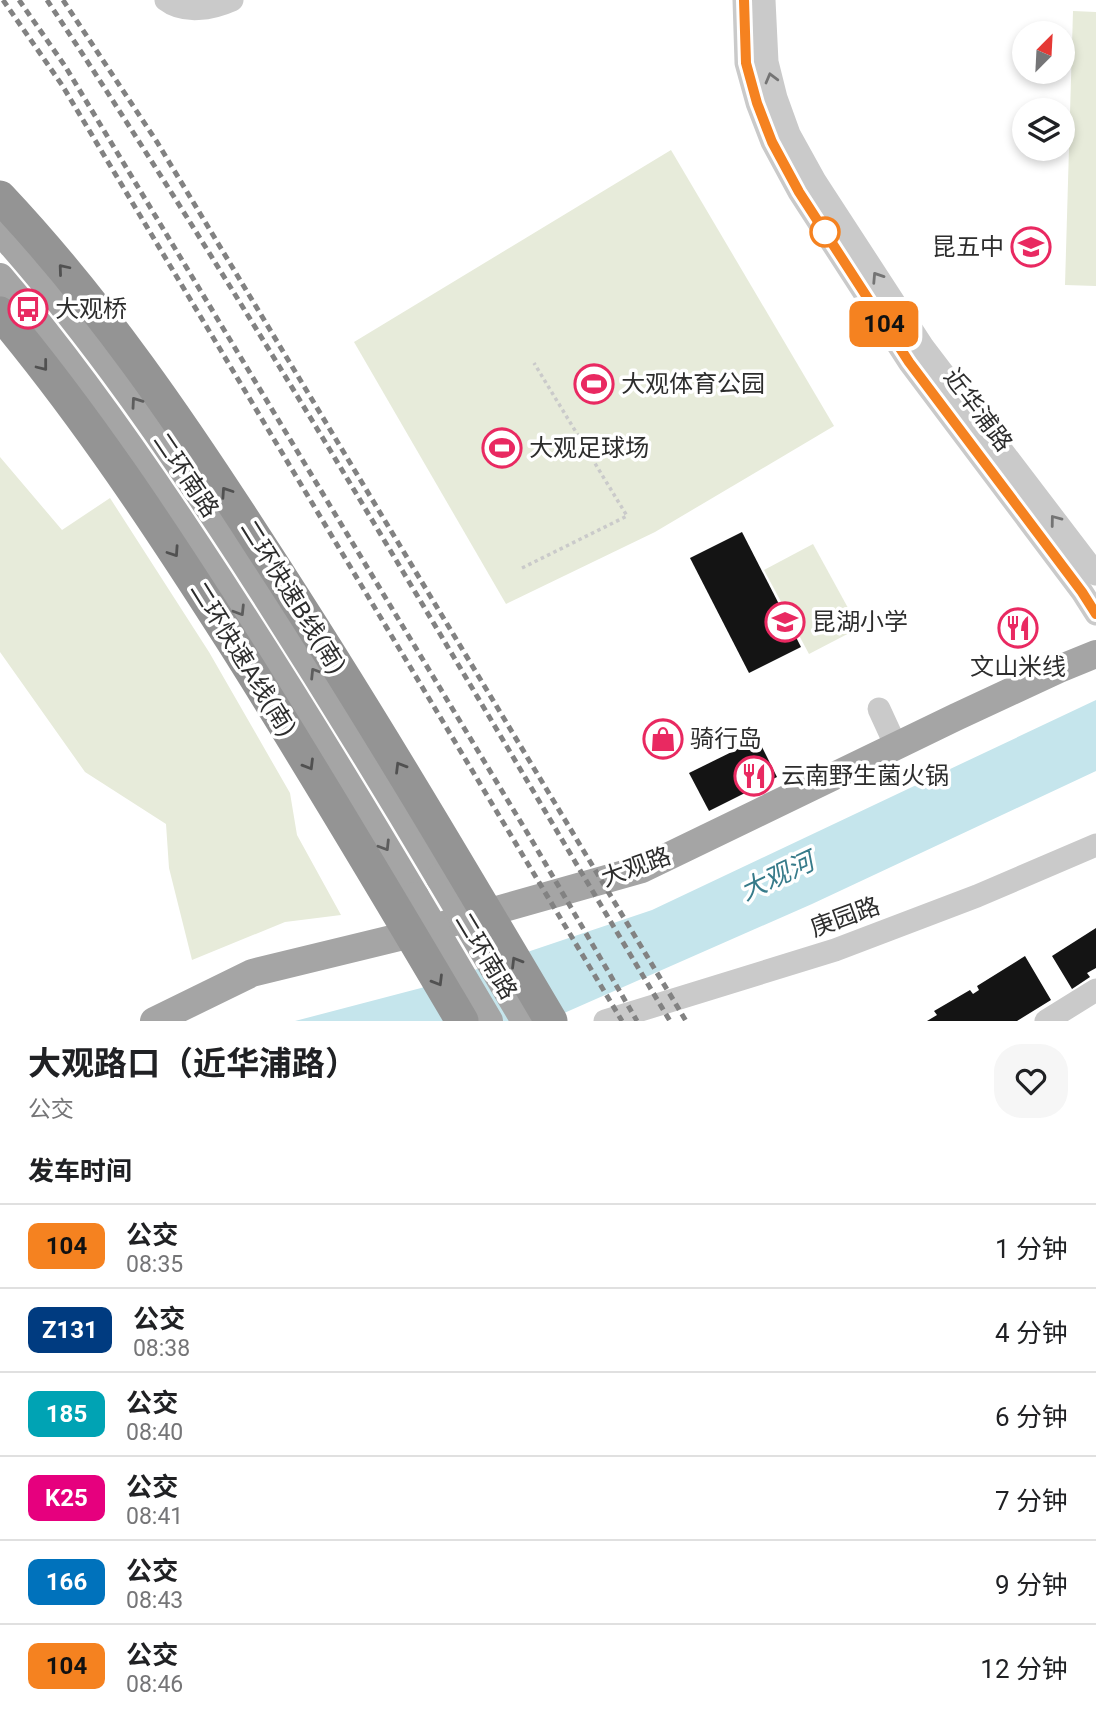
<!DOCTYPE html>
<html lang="zh">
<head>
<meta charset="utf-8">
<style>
	:root { --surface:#fff; --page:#f6f6f6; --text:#202124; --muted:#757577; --line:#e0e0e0 }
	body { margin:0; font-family:Roboto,"Noto Sans SC",sans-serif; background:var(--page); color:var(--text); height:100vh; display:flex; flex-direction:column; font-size:26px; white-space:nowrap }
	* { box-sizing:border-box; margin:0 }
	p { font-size:23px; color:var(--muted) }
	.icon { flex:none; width:38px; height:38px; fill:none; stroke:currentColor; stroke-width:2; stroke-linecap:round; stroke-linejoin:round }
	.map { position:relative; height:1021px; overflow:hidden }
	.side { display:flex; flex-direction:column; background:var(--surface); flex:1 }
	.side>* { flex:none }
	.badge { padding:0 14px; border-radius:10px; font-size:24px; line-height:46px }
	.needle { width:46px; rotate:24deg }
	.buttons { position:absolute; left:1012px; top:21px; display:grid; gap:14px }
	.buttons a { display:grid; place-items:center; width:63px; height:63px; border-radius:50%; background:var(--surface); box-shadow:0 4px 10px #0003; font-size:35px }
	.map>.badge { position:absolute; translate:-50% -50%; box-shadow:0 0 0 4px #fff }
	h2 { padding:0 28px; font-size:26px; line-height:63px }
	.round { display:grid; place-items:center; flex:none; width:74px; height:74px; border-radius:28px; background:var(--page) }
	.head { display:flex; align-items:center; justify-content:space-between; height:119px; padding:0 28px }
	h1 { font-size:33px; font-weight:700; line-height:52px }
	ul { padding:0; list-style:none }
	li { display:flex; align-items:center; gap:21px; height:84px; padding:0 28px; border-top:2px solid var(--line) }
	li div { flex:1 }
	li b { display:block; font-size:26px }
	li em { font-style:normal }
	li .badge { min-width:77px; font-weight:700; text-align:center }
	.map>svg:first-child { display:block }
	.green { fill:#e7ebda }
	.water { fill:#c5e5ec }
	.building { fill:#141414 }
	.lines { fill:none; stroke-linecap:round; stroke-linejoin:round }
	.path { stroke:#cacaca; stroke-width:3.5; stroke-dasharray:3.5 3.5; stroke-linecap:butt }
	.minor { stroke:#cacaca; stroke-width:23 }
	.major { stroke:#a5a5a5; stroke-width:28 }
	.rail { stroke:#828282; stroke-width:5; stroke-dasharray:7 5; stroke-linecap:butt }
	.major-bridge { stroke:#a5a5a5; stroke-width:28 }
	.highway-bridge { stroke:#949494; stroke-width:33 }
	.oneway { stroke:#747474 }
	.oneway2 { stroke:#515151 }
	.oneway3 { stroke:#5d5d5d }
	.line-casing { stroke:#fff; stroke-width:16 }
	.line { stroke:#f58220; stroke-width:10 }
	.stop-dot { fill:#fff; stroke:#f58220; stroke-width:3.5 }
	.labels { text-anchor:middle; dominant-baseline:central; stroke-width:7; stroke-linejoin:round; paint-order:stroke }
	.poi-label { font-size:24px; fill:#2d2d2d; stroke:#fff; text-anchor:start }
	.street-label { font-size:24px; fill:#2d2d2d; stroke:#fff }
	.water-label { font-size:26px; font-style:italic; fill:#377b8a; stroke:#fff }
</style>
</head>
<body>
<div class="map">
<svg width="1096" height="1021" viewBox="0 0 1096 1021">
	<rect width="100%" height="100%" fill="#fff"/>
	<g class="green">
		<polygon points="1073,11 1096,12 1096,286 1065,285"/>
		<polygon points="671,150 834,426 655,532 506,604 354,342"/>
		<polygon points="0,457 62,530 110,498 209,652 290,793 297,835 341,915 285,922 192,960 169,868 166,824 85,772 0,652"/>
		<polygon points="813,544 859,628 809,654 764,570"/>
	</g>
	<polygon class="water" points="1096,700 1096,771 812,904 546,1021 295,1021 421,988 652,910"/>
	<g class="building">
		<polygon points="742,532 801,647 749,673 690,558"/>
		<polygon points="758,739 777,777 709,811 689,773"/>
		<polygon points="1096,928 1096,968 1087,973 1090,977 1072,989 1052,956"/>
		<polygon points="1025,956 1051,1000 1017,1021 927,1021 937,1015 934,1011 970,990 973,994 979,990 977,986"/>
	</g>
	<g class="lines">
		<polyline class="path" points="522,568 627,516 534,363"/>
		<g class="minor">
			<path d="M 166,0 C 184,14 212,9 232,0"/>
			<polyline points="744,0 746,63 757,103 772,142 799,192 909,362 1082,592 1096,614"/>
			<polyline points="764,0 767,62 776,98 789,134 815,181 923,347 1096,574"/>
			<polyline points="879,709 896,746"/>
			<polyline points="605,1021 835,950 977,896 1096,845"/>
			<polyline points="1046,1021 1096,990"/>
		</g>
		<g class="major">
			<path d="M 0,231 C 92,334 170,448 245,563 C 312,667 377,772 440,878"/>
			<path d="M 0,277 C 71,360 134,450 194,541 C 271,657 344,776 415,896"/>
			<polyline points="154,1021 252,973 412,934 642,869 956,717 1059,669 1096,654"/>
		</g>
		<g class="rail">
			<polyline points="3,0 62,85 622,1021"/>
			<polyline points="19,0 65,66 534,844 637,1021"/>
			<path d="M 47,0 C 267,332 465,679 670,1021"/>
			<polyline points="63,0 157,142 686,1021"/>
		</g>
		<g class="major-bridge">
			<polyline points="440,878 525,1021"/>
			<polyline points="415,896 489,1021"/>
		</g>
		<g class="highway-bridge">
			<path d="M 0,197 C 100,303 183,425 262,548 C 363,703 457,862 551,1021"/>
			<path d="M 0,313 C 86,416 160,528 232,641 C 311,766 387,894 462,1021"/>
		</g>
	</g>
	<defs><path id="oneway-chevron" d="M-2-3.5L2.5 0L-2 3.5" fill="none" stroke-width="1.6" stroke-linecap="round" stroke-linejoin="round" transform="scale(1.75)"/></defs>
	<g class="oneway">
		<use href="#oneway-chevron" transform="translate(771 78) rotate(-105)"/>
		<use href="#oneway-chevron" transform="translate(877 277) rotate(-123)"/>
		<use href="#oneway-chevron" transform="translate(1055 520) rotate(-127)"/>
	</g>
	<g class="oneway2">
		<use href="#oneway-chevron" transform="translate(63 269) rotate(-130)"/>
		<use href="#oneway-chevron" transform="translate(43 366) rotate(52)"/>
		<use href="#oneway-chevron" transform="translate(226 492) rotate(-124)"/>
		<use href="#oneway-chevron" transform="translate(174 552) rotate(56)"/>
		<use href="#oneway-chevron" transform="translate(309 765) rotate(59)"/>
		<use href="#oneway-chevron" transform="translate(400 767) rotate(-121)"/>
		<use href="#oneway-chevron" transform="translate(516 962) rotate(-121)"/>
		<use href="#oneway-chevron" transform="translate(438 981) rotate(59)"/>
	</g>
	<g class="oneway3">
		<use href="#oneway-chevron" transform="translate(136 402) rotate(-125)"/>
		<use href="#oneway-chevron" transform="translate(240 611) rotate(58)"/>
		<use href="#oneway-chevron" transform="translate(315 673) rotate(-122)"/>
		<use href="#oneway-chevron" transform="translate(385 846) rotate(58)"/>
	</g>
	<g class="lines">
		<g class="line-casing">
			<polyline id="line" points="744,0 746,63 757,103 772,142 799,192 909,362 1082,592 1096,614"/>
		</g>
		<use href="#line" class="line"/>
	</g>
	<defs>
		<g id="school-ring" transform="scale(2.0125)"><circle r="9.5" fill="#fff" stroke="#e92961" stroke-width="1.5"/><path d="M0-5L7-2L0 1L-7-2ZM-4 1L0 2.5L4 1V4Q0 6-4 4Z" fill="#e92961"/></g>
		<g id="bus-ring" transform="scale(2.0125)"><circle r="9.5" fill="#fff" stroke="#e92961" stroke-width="1.5"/><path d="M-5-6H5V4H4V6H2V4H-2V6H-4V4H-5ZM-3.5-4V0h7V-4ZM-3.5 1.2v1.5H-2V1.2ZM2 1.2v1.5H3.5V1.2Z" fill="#e92961"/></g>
		<g id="stadium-ring" transform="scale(2.0125)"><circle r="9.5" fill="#fff" stroke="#e92961" stroke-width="1.5"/><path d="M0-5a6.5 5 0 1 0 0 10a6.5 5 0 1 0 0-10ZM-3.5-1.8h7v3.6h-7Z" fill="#e92961"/></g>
		<g id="restaurant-ring" transform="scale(2.0125)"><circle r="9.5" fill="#fff" stroke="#e92961" stroke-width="1.5"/><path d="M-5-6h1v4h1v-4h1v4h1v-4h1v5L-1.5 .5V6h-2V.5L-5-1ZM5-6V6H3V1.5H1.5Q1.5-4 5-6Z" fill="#e92961"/></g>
		<g id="shop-ring" transform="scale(2.0125)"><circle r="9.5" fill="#fff" stroke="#e92961" stroke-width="1.5"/><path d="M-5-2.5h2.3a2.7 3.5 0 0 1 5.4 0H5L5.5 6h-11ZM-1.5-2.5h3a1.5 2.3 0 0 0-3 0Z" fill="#e92961"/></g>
	</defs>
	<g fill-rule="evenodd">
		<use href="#school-ring" x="1031" y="247"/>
		<use href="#bus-ring" x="28" y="309"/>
		<use href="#stadium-ring" x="594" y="384"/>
		<use href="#stadium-ring" x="502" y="448"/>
		<use href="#school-ring" x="785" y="622"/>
		<use href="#restaurant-ring" x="1018" y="628"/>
		<use href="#shop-ring" x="663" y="739"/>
		<use href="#restaurant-ring" x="754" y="776"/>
	</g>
	<circle class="stop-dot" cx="825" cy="232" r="14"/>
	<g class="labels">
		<g class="poi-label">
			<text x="1004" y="247" text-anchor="end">昆五中</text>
			<text x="55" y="309">大观桥</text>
			<text x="621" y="384">大观体育公园</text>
			<text x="529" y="448">大观足球场</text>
			<text x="812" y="622">昆湖小学</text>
			<text x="1018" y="667" text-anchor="middle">文山米线</text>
			<text x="690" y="739">骑行岛</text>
			<text x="781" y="776">云南野生菌火锅</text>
		</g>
		<g class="street-label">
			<text transform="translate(978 410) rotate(53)">近华浦路</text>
			<text transform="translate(186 475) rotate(56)">二环南路</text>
			<text transform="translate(293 597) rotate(58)">二环快速B线(南)</text>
			<text transform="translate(243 659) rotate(58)">二环快速A线(南)</text>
			<text transform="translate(636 867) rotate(-20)">大观路</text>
			<text transform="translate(845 917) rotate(-20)">庚园路</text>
			<text transform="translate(486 956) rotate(59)">二环南路</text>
		</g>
		<g class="water-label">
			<text transform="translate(777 876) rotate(-25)">大观河</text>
		</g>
	</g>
</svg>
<div class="buttons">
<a><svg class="needle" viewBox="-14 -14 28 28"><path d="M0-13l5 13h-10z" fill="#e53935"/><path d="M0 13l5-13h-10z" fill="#757577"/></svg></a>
<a><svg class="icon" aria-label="layers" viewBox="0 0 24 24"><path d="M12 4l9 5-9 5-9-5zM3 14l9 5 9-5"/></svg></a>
</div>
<b class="badge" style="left:884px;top:324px;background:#f58220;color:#111">104</b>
</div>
<section class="side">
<div class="head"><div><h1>大观路口（近华浦路）</h1><p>公交</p></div><a class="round"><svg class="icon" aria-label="heart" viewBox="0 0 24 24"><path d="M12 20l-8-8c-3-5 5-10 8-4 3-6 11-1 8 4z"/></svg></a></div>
<h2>发车时间</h2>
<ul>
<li><span class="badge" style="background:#f58220;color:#111">104</span><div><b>公交</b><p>08:35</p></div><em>1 分钟</em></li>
<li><span class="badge" style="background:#003b80;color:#fff">Z131</span><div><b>公交</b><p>08:38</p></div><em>4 分钟</em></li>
<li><span class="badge" style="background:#00a3b4;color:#fff">185</span><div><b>公交</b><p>08:40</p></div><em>6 分钟</em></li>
<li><span class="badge" style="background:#e6007e;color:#fff">K25</span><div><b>公交</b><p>08:41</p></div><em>7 分钟</em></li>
<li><span class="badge" style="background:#0072bc;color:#fff">166</span><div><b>公交</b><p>08:43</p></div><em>9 分钟</em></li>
<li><span class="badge" style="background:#f58220;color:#111">104</span><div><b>公交</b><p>08:46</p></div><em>12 分钟</em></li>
</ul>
</section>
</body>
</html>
